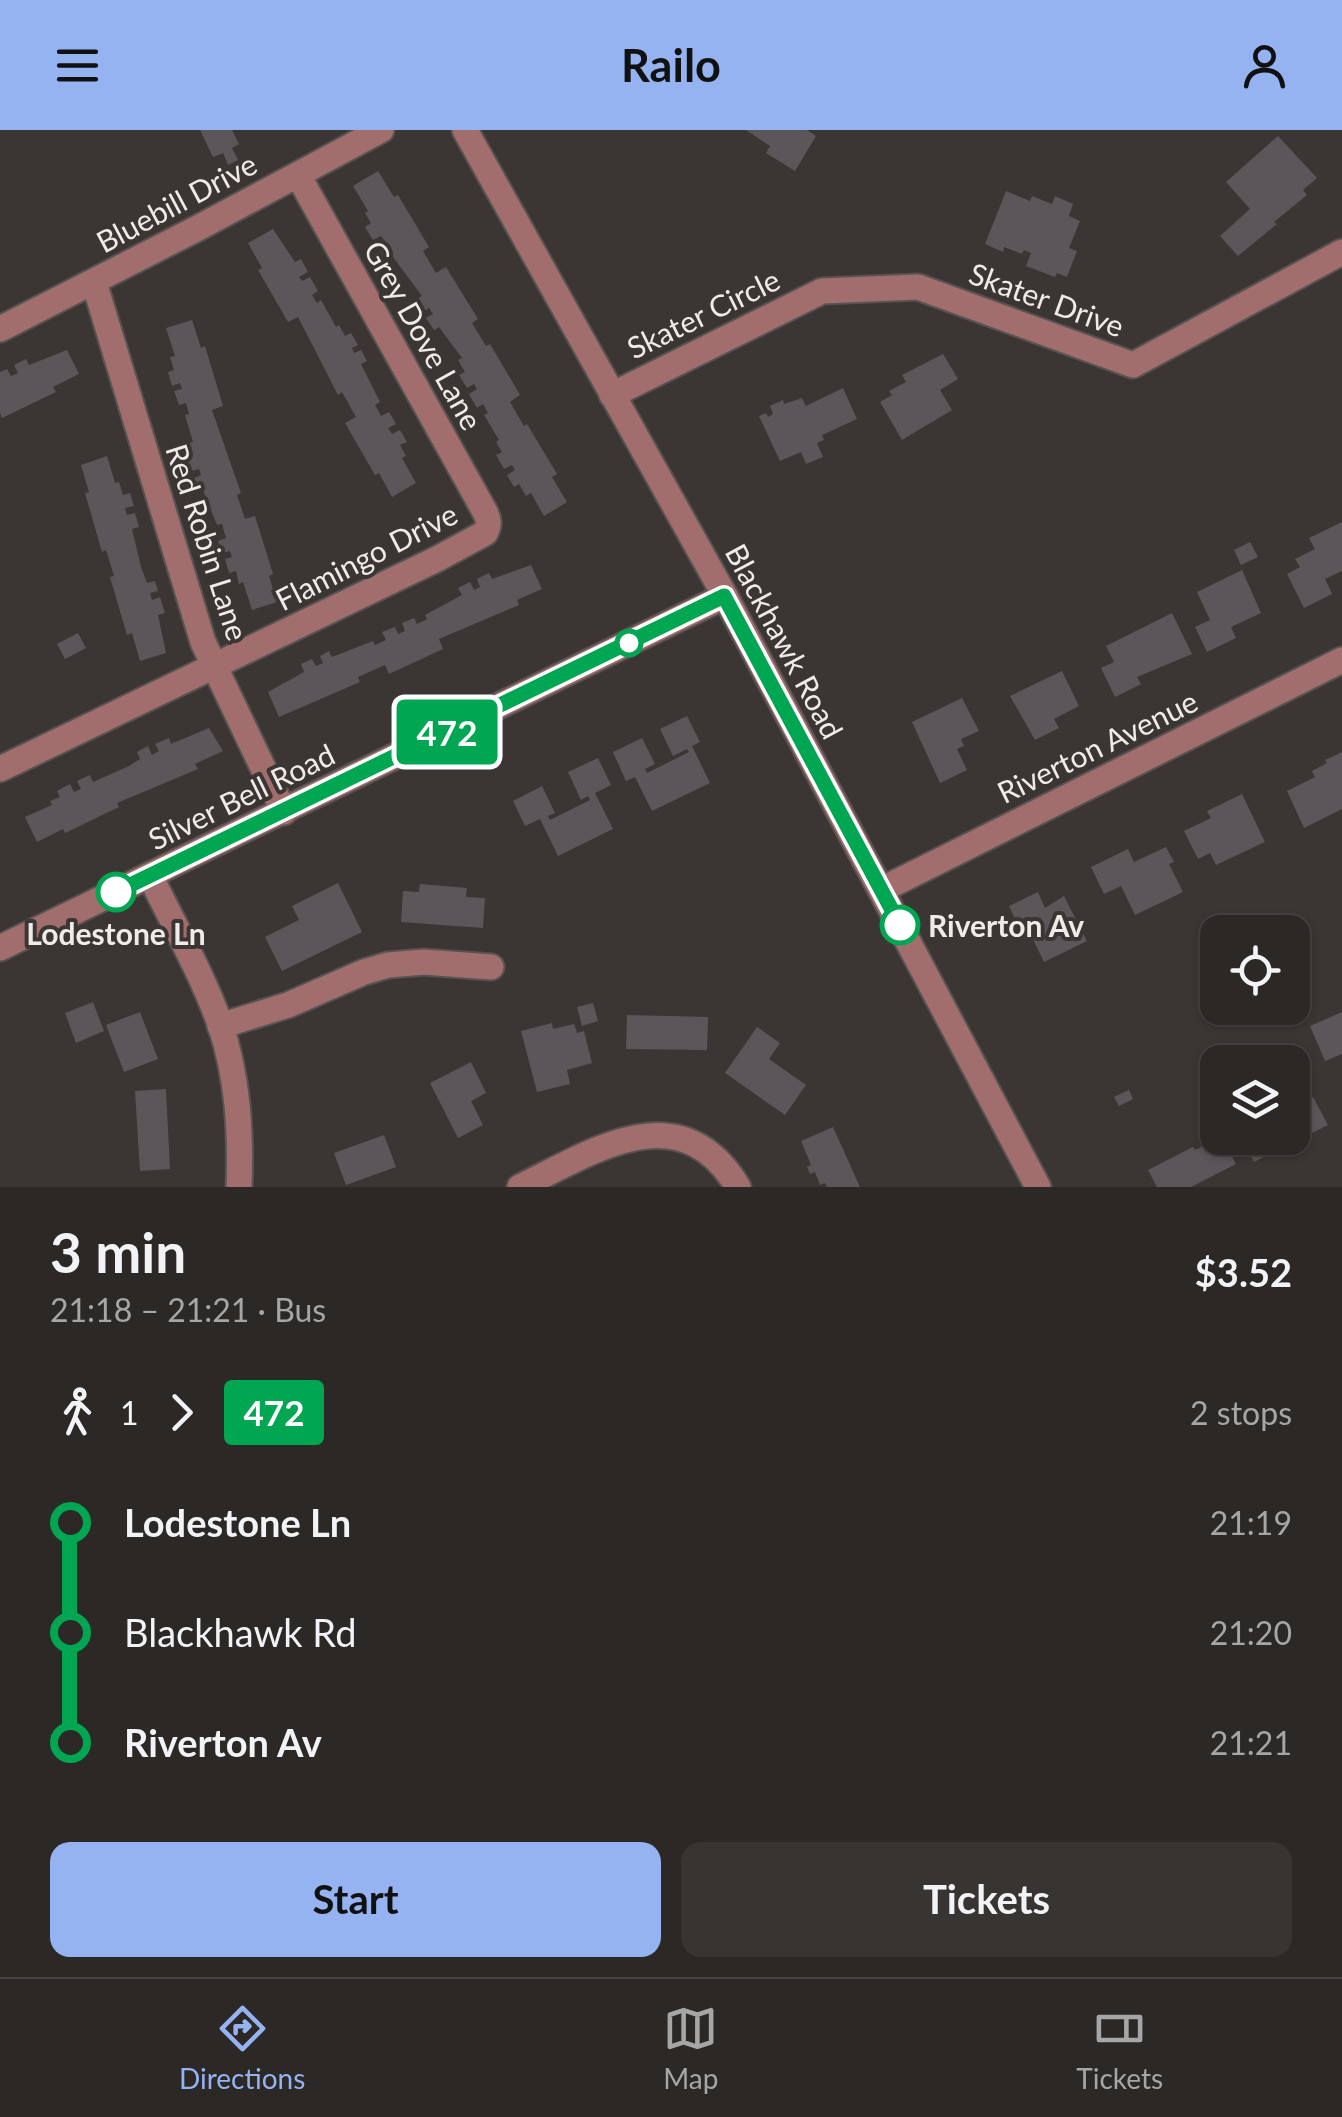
<!DOCTYPE html>
<html lang="en">
<head>
<meta charset="utf-8">
<style>
	:root { --surface:#2c2826; --page:#383432; --text:#f1f3f6; --muted:#a6a6a7; --line:#484443; --accent:#95b2f1 }
	body { margin:0; font-family:Lato,sans-serif; background:var(--page); color:var(--text); height:100vh; display:flex; flex-direction:column; font-size:38px; white-space:nowrap }
	* { box-sizing:border-box; margin:0 }
	p { font-size:32px; color:var(--muted) }
	.icon { flex:none; width:55px; height:55px; fill:none; stroke:currentColor; stroke-width:2; stroke-linecap:round; stroke-linejoin:round }
	.map { position:relative; height:1057px; overflow:hidden }
	.details { display:flex; flex-direction:column; background:var(--surface); flex:1 }
	.details>* { flex:none }
	.badge { padding:0 20px; border-radius:8px; font-size:35px; line-height:65px }
	.buttons { position:absolute; left:1200px; top:785px; display:grid; gap:20px }
	.buttons a { display:grid; place-items:center; width:110px; height:110px; border-radius:20px; background:var(--surface); box-shadow:0 2px 8px #0004,0 0 0 2px var(--line); font-size:50px }
	.map>.badge { position:absolute; translate:-50% -50%; box-shadow:0 0 0 5px #fff }
	.legs { display:flex; align-items:center; gap:15px; height:110px; padding:0 50px; font-size:32px }
	.legs p { margin-inline-start:auto }
	.summary { display:flex; align-items:center; justify-content:space-between; height:170px; padding:0 50px }
	h1 { font-size:55px; font-weight:700; line-height:75px }
	.primary-button { display:flex; gap:20px; margin-top:auto; padding:20px 50px }
	.primary-button a { flex:1; height:115px; border-radius:20px; background:var(--accent); color:#111; font-size:40px; font-weight:700; line-height:115px; text-align:center }
	.primary-button a+a { background:var(--page); color:var(--text) }
	ul { padding:0 50px; list-style:none }
	li { display:flex; align-items:center; gap:35px; height:110px; font-size:38px }
	li i { display:grid; place-items:center; width:15px; height:100%; margin:0 12px; background:currentColor }
	li i::after { content:''; width:25px; height:25px; margin:-12px; border:8px solid; border-radius:50%; background:var(--surface) }
	li p { margin-inline-start:auto }
	li:first-child i { background:linear-gradient(#0000 50%,currentColor 0) }
	li:last-child i { background:linear-gradient(currentColor 50%,#0000 0) }
	header { display:flex; justify-content:space-between; align-items:center; height:130px; padding:0 50px; background:var(--accent); color:#111; font-size:45px; font-weight:700 }
	.dock { display:flex; justify-content:space-around; align-items:center; height:140px; border-top:2px solid var(--line); background:var(--surface); font-size:28px; color:var(--muted) }
	.dock a { display:grid; justify-items:center; gap:5px }
	.dock .active { color:var(--accent) }
	.map>svg:first-child { display:block }
	.building { fill:#5c565a }
	.lines { fill:none; stroke-linecap:round; stroke-linejoin:round }
	.minor-casing { stroke:#585350; stroke-width:29 }
	.minor { stroke:#a26e6d; stroke-width:25 }
	.line-1-casing { stroke:#fff; stroke-width:22 }
	.line-1 { stroke:#00a651; stroke-width:15 }
	.stop-1-dot { fill:#fff; stroke:#00a651; stroke-width:5 }
	.labels { text-anchor:middle; dominant-baseline:central; stroke-width:8; stroke-linejoin:round; paint-order:stroke }
	.street-label { font-size:30px; fill:#eeebe9; stroke:#3b3633 }
	.stop-label { font-size:30px; font-weight:bold; fill:#eeebe9; stroke:#3b3633; text-anchor:start }
</style>
</head>
<body>
<header><svg class="icon" aria-label="menu" viewBox="0 0 24 24"><path d="M4 6h16M4 12h16M4 18h16"/></svg>Railo<svg class="icon" aria-label="person" viewBox="0 0 24 24"><circle cx="12" cy="8" r="4"/><path d="M4 21q1-7 8-7t8 7"/></svg></header>
<div class="map">
<svg width="1342" height="1057" viewBox="0 0 1342 1057">
	<rect width="100%" height="100%" fill="#3b3633"/>
	<g class="building">
		<polygon points="200,0 232,0 239,14 232,18 238,30 228,35 223,23 213,27"/>
		<polygon points="746,0 807,0 816,6 795,41 766,23 770,16"/>
		<polygon points="1278,6 1317,48 1303,60 1307,65 1274,92 1277,94 1238,126 1220,106 1250,79 1226,52"/>
		<polygon points="378,41 394,67 398,65 429,117 423,121 436,143 446,137 478,189 472,193 486,216 490,214 520,265 510,272 524,296 527,294 557,344 552,347 567,372 544,386 531,363 526,366 519,354 514,357 507,345 515,340 512,335 504,339 496,325 502,322 496,312 499,310 484,285 488,283 483,274 477,278 469,264 477,259 474,254 467,258 459,245 465,242 458,230 462,228 439,197 434,200 426,188 433,184 429,178 423,182 416,169 422,166 390,123 384,127 377,115 384,110 381,106 373,110 365,97 371,93 365,83 368,81 353,56"/>
		<polygon points="1006,61 1030,71 1032,66 1052,74 1055,66 1073,74 1069,86 1080,91 1069,118 1077,121 1067,147 1057,143 1055,147 1026,136 1031,123 1024,120 1022,124 1004,117 1003,122 985,114"/>
		<polygon points="273,99 295,132 301,129 308,142 299,147 302,151 310,147 318,161 312,165 317,173 321,170 336,197 339,195 345,206 351,203 358,215 352,218 354,223 361,220 367,231 361,234 380,272 375,275 381,286 389,282 396,294 388,298 392,304 400,300 407,312 400,315 406,326 402,328 416,353 392,367 379,343 375,345 345,293 356,287 342,262 338,265 298,187 288,192 258,140 262,138 248,113"/>
		<polygon points="192,190 201,218 205,216 223,276 212,280 241,363 237,365 245,389 255,386 273,444 269,446 277,472 252,480 243,452 239,454 236,441 229,443 225,429 232,427 230,421 222,423 218,411 226,408 222,394 217,395 203,360 198,362 194,348 201,345 199,339 191,341 186,326 193,325 189,313 193,312 185,285 189,284 186,273 179,275 174,261 182,259 180,253 172,256 168,242 174,240 170,227 175,226 166,198"/>
		<polygon points="67,220 79,244 53,257 56,262 2,288 0,283 0,242 7,239 11,246 18,243 14,235 26,229 29,235"/>
		<polygon points="943,224 958,249 940,260 952,280 902,310 880,272 892,265 889,261 906,252 902,245"/>
		<polygon points="843,258 857,289 822,305 824,310 817,313 823,327 806,334 801,322 780,331 759,286 766,283 768,287 773,284 770,276 783,270 784,274 802,268 806,276"/>
		<polygon points="107,326 115,353 119,352 123,365 130,363 134,376 125,378 127,385 135,383 139,397 132,399 141,437 147,453 155,451 158,461 150,463 152,470 160,467 165,483 158,485 166,523 140,531 132,503 127,505 110,447 114,446 106,420 102,422 85,363 89,362 81,335"/>
		<polygon points="1342,392 1342,441 1325,449 1332,464 1304,478 1287,444 1300,437 1295,429 1315,419 1309,408"/>
		<polygon points="1250,412 1258,427 1241,435 1234,420"/>
		<polygon points="531,435 542,459 517,470 519,475 439,509 443,519 389,544 385,535 358,547 360,552 279,587 268,562 304,542 301,534 312,529 316,536 323,533 320,526 329,521 332,527 373,511 375,515 386,510 382,502 395,497 398,504 405,501 402,493 414,488 417,494 427,489 425,485 462,465 458,458 470,452 474,460 480,457 477,449 489,443 492,449"/>
		<polygon points="1242,440 1261,483 1231,497 1236,508 1207,522 1195,497 1210,490 1197,462"/>
		<polygon points="1172,483 1192,524 1137,547 1141,554 1115,567 1101,538 1114,532 1106,516"/>
		<polygon points="78,503 86,518 65,529 57,514"/>
		<polygon points="1062,541 1079,576 1054,589 1059,598 1035,610 1010,566"/>
		<polygon points="962,568 979,601 961,609 964,616 957,619 967,640 940,653 912,592"/>
		<polygon points="687,586 700,612 692,616 710,653 652,681 635,647 626,651 613,622 642,608 655,634 645,639 647,643 689,622 687,619 673,626 660,599"/>
		<polygon points="209,598 223,621 195,634 198,639 117,673 119,677 65,703 63,699 37,712 25,687 52,675 50,671 60,667 57,661 70,654 74,662 81,659 77,651 90,645 93,652 129,636 140,629 137,622 148,616 152,625 159,621 155,614 169,608 171,614"/>
		<polygon points="1342,622 1342,679 1304,698 1287,661 1315,647 1312,641 1327,633 1325,630"/>
		<polygon points="598,628 611,655 595,663 613,699 558,726 540,689 525,696 513,671 542,656 555,683 548,686 550,690 590,670 588,666 581,670 568,642"/>
		<polygon points="1242,664 1265,712 1216,735 1210,723 1198,729 1184,701 1211,688 1207,681"/>
		<polygon points="1166,717 1174,732 1169,734 1183,762 1135,785 1121,756 1104,764 1091,737 1128,719 1134,732"/>
		<polygon points="338,753 362,802 282,841 265,807 299,790 292,776"/>
		<polygon points="420,754 467,758 466,767 485,768 483,798 401,792 403,761 419,762"/>
		<polygon points="1038,762 1045,778 1064,766 1087,811 1044,832 1029,801 1022,804 1009,776"/>
		<polygon points="93,872 104,901 76,913 65,883"/>
		<polygon points="593,873 598,891 582,896 577,877"/>
		<polygon points="140,882 158,929 124,942 106,895"/>
		<polygon points="1342,882 1342,924 1325,931 1310,896"/>
		<polygon points="627,885 708,887 707,920 626,919"/>
		<polygon points="552,893 553,899 574,894 577,903 584,901 592,933 567,940 570,954 537,962 521,901"/>
		<polygon points="757,897 780,913 769,929 806,955 785,985 725,943"/>
		<polygon points="471,932 486,963 471,971 483,995 458,1008 430,953"/>
		<polygon points="166,959 170,1039 140,1041 135,961"/>
		<polygon points="1129,960 1133,969 1119,976 1114,967"/>
		<polygon points="1313,967 1328,995 1254,1032 1242,1008 1292,1008 1292,977"/>
		<polygon points="833,997 860,1057 827,1057 825,1053 820,1055 815,1042 810,1044 807,1037 811,1035 801,1011"/>
		<polygon points="384,1005 396,1037 346,1055 334,1023"/>
		<polygon points="1219,1008 1222,1008 1236,1034 1191,1057 1157,1057 1148,1040 1193,1017 1195,1020"/>
	</g>
	<g class="lines">
		<g class="minor-casing">
			<g id="minor">
				<polyline points="465,0 725,466 1038,1057"/>
				<polyline points="94,152 203,512 284,682"/>
				<polyline points="0,199 198,98 381,0"/>
				<polyline points="612,265 822,161 918,157 1133,235 1342,122"/>
				<path d="M 0,639 L 437,429 L 485,403 C 490,395 489,389 484,380 L 298,45"/>
				<path d="M 150,745 C 173,794 202,843 220,894 C 238,947 241,1002 239,1057"/>
				<polyline points="881,760 1342,530"/>
				<polyline points="0,818 725,466"/>
				<polyline points="220,896 288,875 364,842 388,835 424,832 491,837"/>
				<path d="M 520,1057 C 594,1021 680,962 738,1057"/>
			</g>
		</g>
		<use href="#minor" class="minor"/>
	</g>
	<g class="lines">
		<g class="line-1-casing">
			<polyline id="line-1" points="116,762 724,466 900,795"/>
		</g>
		<use href="#line-1" class="line-1"/>
	</g>
	<g class="stop-1-dot">
		<circle cx="629" cy="513" r="12"/>
		<circle cx="116" cy="762" r="18"/>
		<circle cx="900" cy="795" r="18"/>
	</g>
	<g class="labels">
		<g class="street-label">
			<text transform="translate(176 72) rotate(-28)">Bluebill Drive</text>
			<text transform="translate(1047 169) rotate(20)">Skater Drive</text>
			<text transform="translate(703 183) rotate(-26)">Skater Circle</text>
			<text transform="translate(424 205) rotate(61)">Grey Dove Lane</text>
			<text transform="translate(208 412) rotate(72)">Red Robin Lane</text>
			<text transform="translate(366 426) rotate(-27)">Flamingo Drive</text>
			<text transform="translate(785 511) rotate(62)">Blackhawk Road</text>
			<text transform="translate(1097 616) rotate(-26)">Riverton Avenue</text>
			<text transform="translate(241 666) rotate(-26)">Silver Bell Road</text>
		</g>
		<g class="stop-label">
			<text x="928" y="795">Riverton Av</text>
			<text x="116" y="803" text-anchor="middle">Lodestone Ln</text>
		</g>
	</g>
</svg>
<div class="buttons">
<a><svg class="icon" aria-label="locate" viewBox="0 0 24 24"><circle cx="12" cy="12" r="6"/><path d="M12 2v4M12 18v4M2 12h4M18 12h4"/></svg></a>
<a><svg class="icon" aria-label="layers" viewBox="0 0 24 24"><path d="M12 4l9 5-9 5-9-5zM3 14l9 5 9-5"/></svg></a>
</div>
<b class="badge" style="left:447px;top:602px;background:#00a651;color:#fff">472</b>
</div>
<section class="details">
<div class="summary"><div><h1>3 min</h1><p>21:18 – 21:21 · Bus</p></div><b>$3.52</b></div>
<div class="legs"><svg class="icon" aria-label="walk" viewBox="0 0 24 24"><circle cx="13" cy="4" r="2"/><path d="M13 8l-2 6 4 7M11 14l-3 7M7 12l3-4h3l4 4"/></svg>1<svg class="icon" aria-label="forward" viewBox="0 0 24 24"><path d="M9 5l7 7-7 7"/></svg><b class="badge" style="background:#00a651;color:#fff">472</b><p>2 stops</p></div>
<ul>
<li><i style="color:#00a651"></i><b>Lodestone Ln</b><p>21:19</p></li>
<li><i style="color:#00a651"></i><span>Blackhawk Rd</span><p>21:20</p></li>
<li><i style="color:#00a651"></i><b>Riverton Av</b><p>21:21</p></li>
</ul>
<div class="primary-button"><a>Start</a><a>Tickets</a></div>
</section>
<nav class="dock">
<a class="active"><svg class="icon" aria-label="directions" viewBox="0 0 24 24"><path d="M12 3l9 9-9 9-9-9zM9 14v-3h6M13 9l2 2-2 2"/></svg>Directions</a>
<a><svg class="icon" aria-label="map" viewBox="0 0 24 24"><path d="M3 6l6-2 6 2 6-2v14l-6 2-6-2-6 2zM9 4v14M15 6v14"/></svg>Map</a>
<a><svg class="icon" aria-label="tickets" viewBox="0 0 24 24"><path d="M3 7h18v10H3zM15 7v10"/></svg>Tickets</a>
</nav>
</body>
</html>
